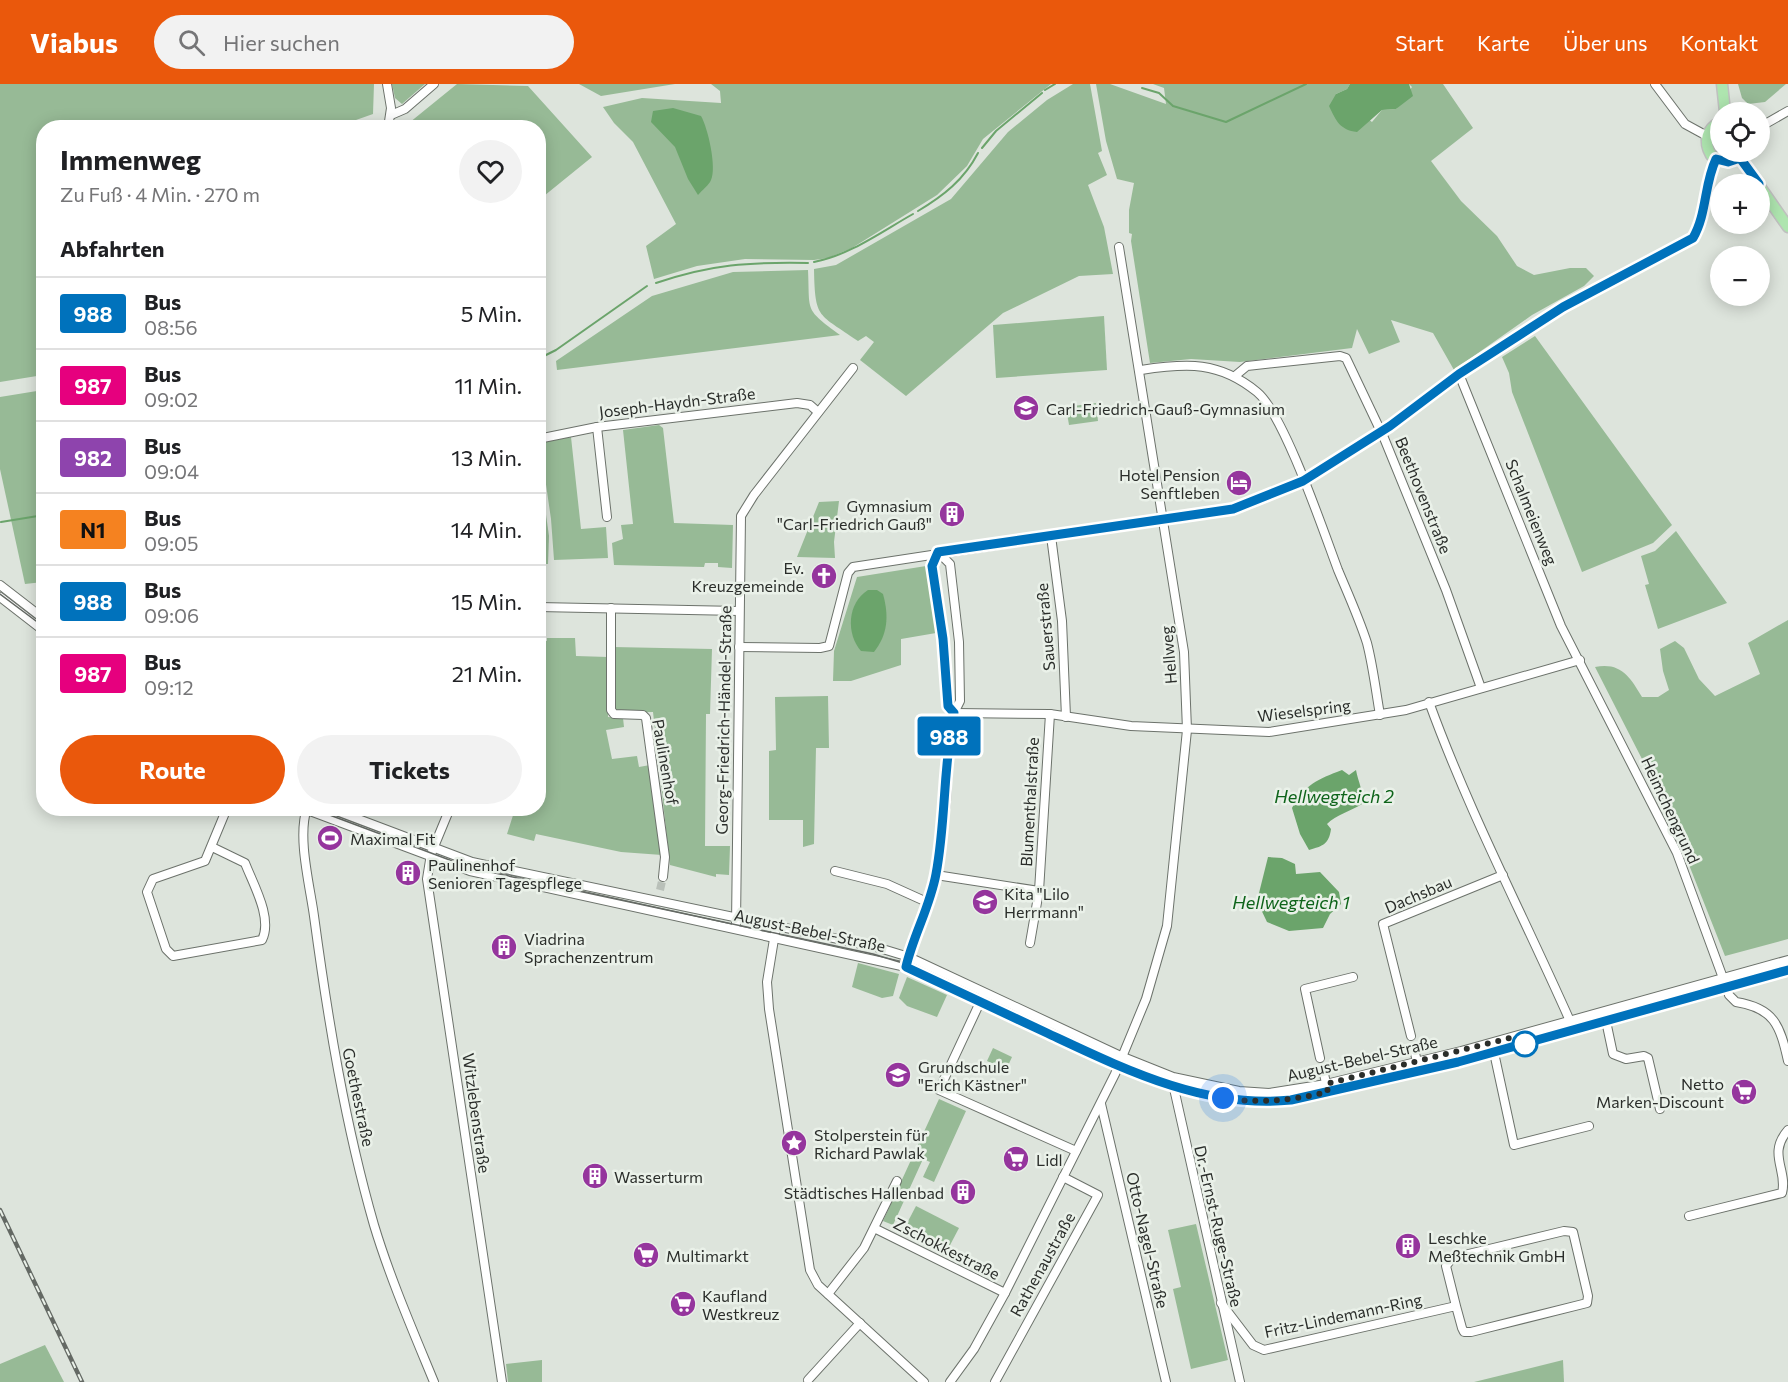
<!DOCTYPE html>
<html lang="de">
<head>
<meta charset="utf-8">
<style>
	:root { --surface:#fff; --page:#f2f2f2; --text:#202124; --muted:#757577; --line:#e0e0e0; --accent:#ea580c }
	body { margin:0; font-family:Commissioner,sans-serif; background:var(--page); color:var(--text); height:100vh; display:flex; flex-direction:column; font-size:22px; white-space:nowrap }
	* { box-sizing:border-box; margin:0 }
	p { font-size:20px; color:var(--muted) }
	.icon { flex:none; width:33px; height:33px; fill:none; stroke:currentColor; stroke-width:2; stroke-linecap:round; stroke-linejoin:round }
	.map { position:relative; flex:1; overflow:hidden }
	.drawer { position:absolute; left:36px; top:36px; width:510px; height:696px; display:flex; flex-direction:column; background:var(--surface); border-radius:24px; box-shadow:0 3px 15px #0003 }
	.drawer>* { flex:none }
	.badge { padding:0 12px; border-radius:4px; font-size:21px; line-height:39px }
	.buttons { position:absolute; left:1710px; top:18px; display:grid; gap:12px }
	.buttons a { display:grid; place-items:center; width:60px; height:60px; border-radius:50%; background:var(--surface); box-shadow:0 3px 15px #0003; font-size:30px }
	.you { position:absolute; width:30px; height:30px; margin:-15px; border:4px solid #fff; border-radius:50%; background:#1a73e8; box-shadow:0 0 0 9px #1a73e833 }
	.map>.badge { position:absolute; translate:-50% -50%; box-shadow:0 0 0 3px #fff }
	h2 { padding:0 24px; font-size:22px; line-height:54px }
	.round { display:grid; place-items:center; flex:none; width:63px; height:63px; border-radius:32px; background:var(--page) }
	.headline { display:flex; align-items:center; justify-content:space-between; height:102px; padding:0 24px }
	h1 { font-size:28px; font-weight:700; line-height:45px }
	.cta { display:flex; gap:12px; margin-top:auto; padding:12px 24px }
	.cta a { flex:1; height:69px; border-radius:36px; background:var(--accent); color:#fff; font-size:24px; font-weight:700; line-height:69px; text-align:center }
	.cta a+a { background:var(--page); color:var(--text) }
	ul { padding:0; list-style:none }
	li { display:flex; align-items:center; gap:18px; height:72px; padding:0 24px; border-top:2px solid var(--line) }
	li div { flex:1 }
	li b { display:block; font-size:22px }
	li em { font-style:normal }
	li .badge { min-width:66px; font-weight:700; text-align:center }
	header { display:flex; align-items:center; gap:36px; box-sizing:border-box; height:84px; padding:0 30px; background:var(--accent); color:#fff }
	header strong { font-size:28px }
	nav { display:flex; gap:33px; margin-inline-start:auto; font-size:21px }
	.search { width:420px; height:54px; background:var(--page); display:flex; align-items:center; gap:15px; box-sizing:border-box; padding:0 21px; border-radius:33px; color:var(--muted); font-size:22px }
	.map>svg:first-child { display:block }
	.green { fill:#97ba96 }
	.water { fill:#6ba46b }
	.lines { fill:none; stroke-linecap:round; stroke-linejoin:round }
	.stream { stroke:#6ba46b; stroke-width:2 }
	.minor-tunnel { stroke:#b9c0b9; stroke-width:8; stroke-dasharray:8 4; stroke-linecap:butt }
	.minor-casing { stroke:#6c726b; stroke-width:10 }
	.major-casing { stroke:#bfc0bf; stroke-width:13 }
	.minor { stroke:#fff; stroke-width:8 }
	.major { stroke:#aee5af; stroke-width:10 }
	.tram { stroke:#646964; stroke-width:1.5 }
	.rail-casing { stroke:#646964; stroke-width:4.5 }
	.rail { stroke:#eaf1e9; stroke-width:2; stroke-dasharray:7; stroke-linecap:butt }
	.line-casing { stroke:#fff; stroke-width:14 }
	.line { stroke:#0072bc; stroke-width:9 }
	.walk { stroke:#2b2e2b; stroke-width:6; stroke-dasharray:0 10.8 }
	.stop-dot { fill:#fff; stroke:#0072bc; stroke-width:3 }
	.labels { text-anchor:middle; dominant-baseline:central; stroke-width:5; stroke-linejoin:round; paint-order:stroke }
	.street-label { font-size:16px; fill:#2b2e2b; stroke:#eaf1e9 }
	.poi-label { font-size:16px; fill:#2b2e2b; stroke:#eaf1e9; text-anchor:start }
	.water-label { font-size:18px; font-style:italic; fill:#0e641a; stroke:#eaf1e9 }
</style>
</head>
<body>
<header>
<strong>Viabus</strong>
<div class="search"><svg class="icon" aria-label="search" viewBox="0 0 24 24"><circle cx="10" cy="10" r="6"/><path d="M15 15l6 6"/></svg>Hier suchen</div>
<nav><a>Start</a><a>Karte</a><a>Über uns</a><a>Kontakt</a></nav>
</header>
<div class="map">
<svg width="1788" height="1298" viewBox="0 0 1788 1298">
	<rect width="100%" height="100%" fill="#dde4dc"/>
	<g class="green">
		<polygon points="0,0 374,0 373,30 356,36 355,44 44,44 43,291 0,298"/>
		<polygon points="392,0 425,0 402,20 395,14"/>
		<polygon points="457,0 528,2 592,73 539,116 538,44 404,43"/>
		<polygon points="579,0 675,0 601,12"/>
		<polygon points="711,0 1051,0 983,55 967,82 937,111 852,164 828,174 814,176 745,175 697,182 654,195 646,162 676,140 633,58 614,39 603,23 642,14 721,19 720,7"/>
		<path d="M 1073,0 L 1090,0 L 1102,67 L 1098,69 L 1107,91 L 1088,101 L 1104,143 L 1113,190 L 1079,192 L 1003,229 L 906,312 L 860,276 L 874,258 L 866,252 L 858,257 C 818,229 815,236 814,185 L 836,181 L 951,115 L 1008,48 L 1047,16 Z"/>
		<polygon points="1096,0 1110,0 1166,20 1164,4 1153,0 1350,0 1347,5 1336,10 1372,38 1382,26 1396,25 1412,3 1409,0 1443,0 1473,44 1431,77 1461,117 1497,152 1517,182 1534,191 1570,184 1586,184 1594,192 1584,202 1532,231 1454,286 1433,249 1391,236 1400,258 1369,270 1357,245 1352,264 1240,278 1191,275 1150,279 1131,157 1132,150 1129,149 1129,126 1134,99 1117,95 1106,57"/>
		<polygon points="1738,0 1786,0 1765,18 1748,20 1742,14"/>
		<path d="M 808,186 C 810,229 804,224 840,251 L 557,286 L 556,277 L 652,212 L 733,188 Z"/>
		<polygon points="1104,232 1107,286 996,294 993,241"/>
		<polygon points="1535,252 1672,441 1653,459 1582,488 1512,308 1509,289 1502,273"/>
		<polygon points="43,306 43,498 25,500 0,385 0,313"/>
		<polygon points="1096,319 1098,337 1069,341 1066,323"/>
		<polygon points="659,341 663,344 674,439 733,441 732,484 718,483 718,479 705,479 704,483 614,481 612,459 623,455 621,441 633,440 623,346"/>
		<polygon points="571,353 581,445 606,443 608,474 554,476 551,435 540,359"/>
		<polygon points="539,381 549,452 548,480 539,480"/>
		<polygon points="839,417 834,458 835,474 797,473 819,418"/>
		<polygon points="1676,447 1727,519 1658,545 1645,501 1649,500 1641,472 1655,467"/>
		<polygon points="926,482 936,549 901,555 901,581 851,597 833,597 834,567 857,493"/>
		<path d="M 1788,536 L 1788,855 L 1725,872 L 1665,720 L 1595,583 C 1621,578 1630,593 1642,613 L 1658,613 L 1669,606 L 1663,587 L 1660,565 L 1675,557 L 1684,564 L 1699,595 L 1715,612 L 1760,590 L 1748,559 Z"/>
		<polygon points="547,554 575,554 576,572 608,573 608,633 623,634 624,643 606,646 612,675 637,672 639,683 650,681 662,771 621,768 536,750 534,757 507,750 515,725 538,724 539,556 547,557"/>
		<polygon points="613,563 712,565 710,630 706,630 705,762 730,762 729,791 716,790 716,793 670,781 653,628 616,629 613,625"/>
		<polygon points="828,612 829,664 816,664 814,760 803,763 803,736 769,736 769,667 776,666 775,613"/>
		<polygon points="858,879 899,890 893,912 882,914 852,903"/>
		<polygon points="907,893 947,911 937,933 907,922 899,914"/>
		<polygon points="993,964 1012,973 1006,986 987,977"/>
		<polygon points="939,1015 966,1027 934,1098 923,1093 930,1078 923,1075 893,1141 883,1137"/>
		<polygon points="916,1122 959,1144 948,1165 905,1143"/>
		<polygon points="1196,1140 1228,1276 1191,1285 1173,1205 1181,1203 1168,1146"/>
		<polygon points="45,1261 64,1298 0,1298 0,1280"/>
		<polygon points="542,1276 542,1298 508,1298 506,1280"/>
		<polygon points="1563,1276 1564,1298 1474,1298"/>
	</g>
	<g class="water">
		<path d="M 1350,0 L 1409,0 L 1413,12 L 1396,25 L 1382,26 L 1357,48 C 1340,46 1336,37 1329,22 L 1336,10 L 1347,5 Z"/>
		<path d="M 673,24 L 701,32 C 708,44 717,84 711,96 C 709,101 702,106 698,111 L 688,95 L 675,63 L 651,38 L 653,27 Z"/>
		<path d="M 868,506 L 877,506 L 883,510 C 889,532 888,550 874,568 L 861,567 C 846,550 847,519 868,506 Z"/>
		<path d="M 1342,686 L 1349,691 L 1356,686 C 1358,698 1364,707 1362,720 C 1351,727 1336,731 1327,740 L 1331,745 C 1329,760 1323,762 1309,766 L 1300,750 L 1292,724 C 1304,701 1318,695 1342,686 Z"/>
		<polygon points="1268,773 1282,774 1295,780 1296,790 1320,788 1339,808 1341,820 1330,830 1323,844 1289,847 1267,838 1257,817"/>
	</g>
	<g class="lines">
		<g class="stream">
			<polyline points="1142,4 1159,9 1173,22 1226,38 1306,0"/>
			<polyline points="1045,6 1055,0"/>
			<polyline points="982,64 996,47 1042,9"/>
			<path d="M 918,127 C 943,112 964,96 978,69"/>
			<path d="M 814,178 C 850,171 881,148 913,130"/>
			<path d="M 656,199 C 712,180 749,178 808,179"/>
			<polyline points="538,275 556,266 647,202"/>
			<polyline points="1,438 44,431"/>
		</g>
		<polyline class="minor-tunnel" points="660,806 663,793"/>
		<g class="minor-casing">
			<g id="minor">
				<polyline points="387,0 391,24 388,44"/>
				<polyline points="1655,0 1685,40 1707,52"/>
				<polyline points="391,31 405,25 434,0"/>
				<polyline points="1760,43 1788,27"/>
				<path d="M 1141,286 C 1187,279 1219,277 1257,308 C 1284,330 1324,449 1338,486 C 1348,510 1359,534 1367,559 C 1373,582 1376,608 1380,631"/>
				<polyline points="1459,290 1561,542 1677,769 1723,894"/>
				<polyline points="1235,292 1247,282 1340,272 1346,274 1384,354 1446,506 1481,604"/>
				<polyline points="597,343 607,433"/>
				<polyline points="538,355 597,343 797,319 810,321 818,328"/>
				<polyline points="1051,452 1062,537 1066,633"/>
				<polyline points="938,468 932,482 943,555 948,622 954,629"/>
				<polyline points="0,501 44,535"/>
				<polyline points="0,513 44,547"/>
				<polyline points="538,523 739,527"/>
				<polyline points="611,524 611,626 614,630 643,631 646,634 665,773 663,793"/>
				<path d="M 739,563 L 820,564 L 829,562 L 848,489 L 853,483 L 1233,425 L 1303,397 L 1390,342 L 1459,290 L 1563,223 L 1693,154 C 1707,130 1704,100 1716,75"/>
				<path d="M 1429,618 C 1469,728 1523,831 1570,937"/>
				<polyline points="954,629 1050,630 1131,642 1269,648 1406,626 1580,576"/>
				<polyline points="302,724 470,787 906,883 1119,983 1174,1004 1237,1016 1268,1019 1291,1016 1458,978 1788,886"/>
				<path d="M 307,724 C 297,753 310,802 314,832 C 328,936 345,1040 374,1141 C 390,1194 413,1247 434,1298"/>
				<polyline points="329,724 472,778 876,863 909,873 1123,973 1173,993 1239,1007 1269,1009 1326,1000 1461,967 1788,876"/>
				<polyline points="450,724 431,770 427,795 502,1298"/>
				<path d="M 212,763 L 245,779 C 253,800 273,834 262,856 L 173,872 L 166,865 L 147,808 L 153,795 L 205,777 L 227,724"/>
				<polyline points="835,787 887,800 929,819"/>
				<polyline points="936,791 1039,807"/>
				<polyline points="736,840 741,432 754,411 853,284"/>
				<polyline points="775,849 767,898 769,925 810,1186 818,1201 924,1298"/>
				<polyline points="1030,859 1039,807 1050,630"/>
				<polyline points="907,877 929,819 936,791 946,718 949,654 954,629 960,617 959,558 950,480 938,468"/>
				<path d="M 1727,903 L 1729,911 L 1736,918 C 1774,924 1780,941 1788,977"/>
				<polyline points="982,914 939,1006 1076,1067"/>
				<polyline points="1606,937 1613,970 1626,975 1644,972 1648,974 1660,1025"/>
				<polyline points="1411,952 1383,840 1503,791"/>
				<polyline points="1493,964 1514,1061 1589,1042"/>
				<polyline points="1414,965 1418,982"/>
				<polyline points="1320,974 1305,905 1353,893"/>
				<polyline points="1323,986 1327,1003"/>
				<polyline points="1173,1000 1240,1298"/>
				<polyline points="1101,1020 1166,1298"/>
				<path d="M 1689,1132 L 1782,1109 C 1788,1086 1767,1070 1788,1046"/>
				<polyline points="876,1145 1005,1209"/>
				<polyline points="828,1210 864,1164 897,1097"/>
				<polyline points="1221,1219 1253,1261 1264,1266 1456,1222 1462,1244 1464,1248 1471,1248 1587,1219 1588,1212 1573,1148 1564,1147 1452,1174 1446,1182 1456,1222"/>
				<polyline points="808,1296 860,1239"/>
				<polyline points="950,1298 974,1265 1005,1209 1115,990 1146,915 1167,842 1187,646 1184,568 1119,163"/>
				<polyline points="995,1298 1098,1111 1063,1093"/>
			</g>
		</g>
		<g class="major-casing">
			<g id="major">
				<polyline points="1722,0 1725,28"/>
				<path d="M 1720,38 C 1707,45 1703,57 1711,71 L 1728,78 L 1740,74 L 1745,68"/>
				<polyline points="1740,74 1788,143"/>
			</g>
		</g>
		<use href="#minor" class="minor"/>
		<use href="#major" class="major"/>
		<g class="tram">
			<polyline points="0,510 44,543"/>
			<polyline points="311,724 471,784 873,870 906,880 1120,979 1173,999 1238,1013 1269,1015 1291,1013 1413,985 1788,883"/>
		</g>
		<g class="rail-casing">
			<polyline id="rail" points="0,1126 82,1298"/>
		</g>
		<use href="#rail" class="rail"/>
	</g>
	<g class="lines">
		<g class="line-casing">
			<path id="line" d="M 1759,100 L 1740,74 L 1728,78 L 1716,75 C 1704,100 1707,130 1693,154 L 1563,223 L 1459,290 L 1390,342 L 1303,397 L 1233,425 L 938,468 L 932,482 L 943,555 L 948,622 L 954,629 C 943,682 946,737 936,790 C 930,823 913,852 906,883 C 953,905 1000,927 1047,949 C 1124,985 1204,1025 1291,1016 L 1458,978 L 1788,886"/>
		</g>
		<use href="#line" class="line"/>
		<path class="walk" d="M 1223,1014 C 1260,1020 1292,1016 1328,1008 L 1326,1000 L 1522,951 L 1525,960"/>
	</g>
	<defs>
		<g id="school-disc" transform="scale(1.35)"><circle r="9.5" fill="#95359d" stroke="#eaf1e9"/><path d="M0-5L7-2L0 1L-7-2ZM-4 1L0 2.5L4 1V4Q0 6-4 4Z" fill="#fff"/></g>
		<g id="hotel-disc" transform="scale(1.35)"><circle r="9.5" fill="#95359d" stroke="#eaf1e9"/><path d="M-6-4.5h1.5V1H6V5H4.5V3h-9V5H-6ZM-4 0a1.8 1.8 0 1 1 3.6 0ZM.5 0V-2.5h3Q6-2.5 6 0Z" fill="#fff"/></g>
		<g id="building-disc" transform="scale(1.35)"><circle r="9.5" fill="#95359d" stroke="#eaf1e9"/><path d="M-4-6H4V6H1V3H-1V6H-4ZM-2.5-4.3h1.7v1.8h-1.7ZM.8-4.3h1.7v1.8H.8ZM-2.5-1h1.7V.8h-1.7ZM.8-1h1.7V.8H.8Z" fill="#fff"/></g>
		<g id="church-disc" transform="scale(1.35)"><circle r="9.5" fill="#95359d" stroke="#eaf1e9"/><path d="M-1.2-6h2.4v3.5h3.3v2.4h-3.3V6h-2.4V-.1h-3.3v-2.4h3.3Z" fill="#fff"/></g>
		<g id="stadium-disc" transform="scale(1.35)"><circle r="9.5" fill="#95359d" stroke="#eaf1e9"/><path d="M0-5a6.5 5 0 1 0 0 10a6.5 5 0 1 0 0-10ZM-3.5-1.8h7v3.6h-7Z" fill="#fff"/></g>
		<g id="supermarket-disc" transform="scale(1.35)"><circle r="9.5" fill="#95359d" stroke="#eaf1e9"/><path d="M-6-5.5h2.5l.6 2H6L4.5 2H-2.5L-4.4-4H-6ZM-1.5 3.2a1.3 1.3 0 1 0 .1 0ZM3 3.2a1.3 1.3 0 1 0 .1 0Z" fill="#fff"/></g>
		<g id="sight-disc" transform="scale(1.35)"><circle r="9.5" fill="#95359d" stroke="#eaf1e9"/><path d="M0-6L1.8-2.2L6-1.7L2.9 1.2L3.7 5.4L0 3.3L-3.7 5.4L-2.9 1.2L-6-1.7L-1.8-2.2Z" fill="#fff"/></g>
	</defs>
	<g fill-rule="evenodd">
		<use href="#school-disc" x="1026" y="324"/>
		<use href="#hotel-disc" x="1239" y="399"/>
		<use href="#building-disc" x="952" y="430"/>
		<use href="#church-disc" x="824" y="492"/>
		<use href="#stadium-disc" x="330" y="754"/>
		<use href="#building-disc" x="408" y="789"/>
		<use href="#school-disc" x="985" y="818"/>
		<use href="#building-disc" x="504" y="863"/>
		<use href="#school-disc" x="898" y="991"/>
		<use href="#supermarket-disc" x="1744" y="1008"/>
		<use href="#sight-disc" x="794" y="1059"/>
		<use href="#supermarket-disc" x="1016" y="1075"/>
		<use href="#building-disc" x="595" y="1092"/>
		<use href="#building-disc" x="963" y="1108"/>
		<use href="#building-disc" x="1408" y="1162"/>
		<use href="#supermarket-disc" x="646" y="1171"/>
		<use href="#supermarket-disc" x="683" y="1220"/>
	</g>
	<circle class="stop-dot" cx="1525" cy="960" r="12"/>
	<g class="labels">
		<g class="street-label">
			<text transform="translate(677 318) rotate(-7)">Joseph-Haydn-Straße</text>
			<text transform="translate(1424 411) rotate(68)">Beethovenstraße</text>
			<text transform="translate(1532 428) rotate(68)">Schalmeienweg</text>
			<text transform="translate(1045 543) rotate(-95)">Sauerstraße</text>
			<text transform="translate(1168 571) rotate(-95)">Hellweg</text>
			<text transform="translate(1304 626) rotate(-7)">Wieselspring</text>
			<text transform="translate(723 636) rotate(-89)">Georg-Friedrich-Händel-Straße</text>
			<text transform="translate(666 678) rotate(80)">Paulinenhof</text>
			<text transform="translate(1029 718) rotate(-87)">Blumenthalstraße</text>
			<text transform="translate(1671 726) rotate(65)">Heimchengrund</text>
			<text transform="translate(1418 810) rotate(-23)">Dachsbau</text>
			<text transform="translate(810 846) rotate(12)">August-Bebel-Straße</text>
			<text transform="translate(1362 974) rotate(-13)">August-Bebel-Straße</text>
			<text transform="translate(359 1013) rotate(78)">Goethestraße</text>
			<text transform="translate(477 1029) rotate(82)">Witzlebenstraße</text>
			<text transform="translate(1219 1142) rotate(77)">Dr.-Ernst-Ruge-Straße</text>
			<text transform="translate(1148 1156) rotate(77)">Otto-Nagel-Straße</text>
			<text transform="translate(947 1164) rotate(27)">Zschokkestraße</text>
			<text transform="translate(1042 1180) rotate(-61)">Rathenaustraße</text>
			<text transform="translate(1343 1231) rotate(-12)">Fritz-Lindemann-Ring</text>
		</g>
		<g class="poi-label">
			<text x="1046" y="324">Carl-Friedrich-Gauß-Gymnasium</text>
			<text x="1220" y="390" text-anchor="end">Hotel Pension<tspan x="1220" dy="18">Senftleben</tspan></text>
			<text x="932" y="421" text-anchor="end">Gymnasium<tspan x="932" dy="18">"Carl-Friedrich Gauß"</tspan></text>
			<text x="804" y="483" text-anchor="end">Ev.<tspan x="804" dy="18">Kreuzgemeinde</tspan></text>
			<text x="350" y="754">Maximal Fit</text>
			<text x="428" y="780">Paulinenhof<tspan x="428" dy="18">Senioren Tagespflege</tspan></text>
			<text x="1004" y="809">Kita "Lilo<tspan x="1004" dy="18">Herrmann"</tspan></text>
			<text x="524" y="854">Viadrina<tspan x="524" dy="18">Sprachenzentrum</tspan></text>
			<text x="918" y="982">Grundschule<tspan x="918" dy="18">"Erich Kästner"</tspan></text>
			<text x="1724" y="999" text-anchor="end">Netto<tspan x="1724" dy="18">Marken-Discount</tspan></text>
			<text x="814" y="1050">Stolperstein für<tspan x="814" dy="18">Richard Pawlak</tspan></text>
			<text x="1036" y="1075">Lidl</text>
			<text x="614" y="1092">Wasserturm</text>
			<text x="944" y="1108" text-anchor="end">Städtisches Hallenbad</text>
			<text x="1428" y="1153">Leschke<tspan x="1428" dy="18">Meßtechnik GmbH</tspan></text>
			<text x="666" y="1171">Multimarkt</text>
			<text x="702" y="1211">Kaufland<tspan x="702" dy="18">Westkreuz</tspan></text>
		</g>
		<g class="water-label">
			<text x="1334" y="712">Hellwegteich 2</text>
			<text x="1291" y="818">Hellwegteich 1</text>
		</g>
	</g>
</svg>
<div class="buttons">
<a><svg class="icon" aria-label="locate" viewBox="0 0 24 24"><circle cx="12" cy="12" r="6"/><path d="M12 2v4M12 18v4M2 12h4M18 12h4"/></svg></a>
<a>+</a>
<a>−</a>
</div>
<div class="you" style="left:1223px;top:1014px"></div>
<b class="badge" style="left:949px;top:652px;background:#0072bc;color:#fff">988</b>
<section class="drawer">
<div class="headline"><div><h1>Immenweg</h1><p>Zu Fuß · 4 Min. · 270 m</p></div><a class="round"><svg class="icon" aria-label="heart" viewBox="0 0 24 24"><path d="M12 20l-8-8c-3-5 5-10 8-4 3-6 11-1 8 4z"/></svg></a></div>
<h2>Abfahrten</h2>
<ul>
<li><span class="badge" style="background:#0072bc;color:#fff">988</span><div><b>Bus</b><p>08:56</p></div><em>5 Min.</em></li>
<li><span class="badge" style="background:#e6007e;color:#fff">987</span><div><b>Bus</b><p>09:02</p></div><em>11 Min.</em></li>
<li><span class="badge" style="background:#8e44ad;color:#fff">982</span><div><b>Bus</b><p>09:04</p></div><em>13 Min.</em></li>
<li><span class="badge" style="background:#f58220;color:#111">N1</span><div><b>Bus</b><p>09:05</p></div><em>14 Min.</em></li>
<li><span class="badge" style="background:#0072bc;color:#fff">988</span><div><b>Bus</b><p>09:06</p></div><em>15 Min.</em></li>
<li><span class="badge" style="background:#e6007e;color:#fff">987</span><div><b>Bus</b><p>09:12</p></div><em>21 Min.</em></li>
</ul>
<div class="cta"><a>Route</a><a>Tickets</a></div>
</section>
</div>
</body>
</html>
